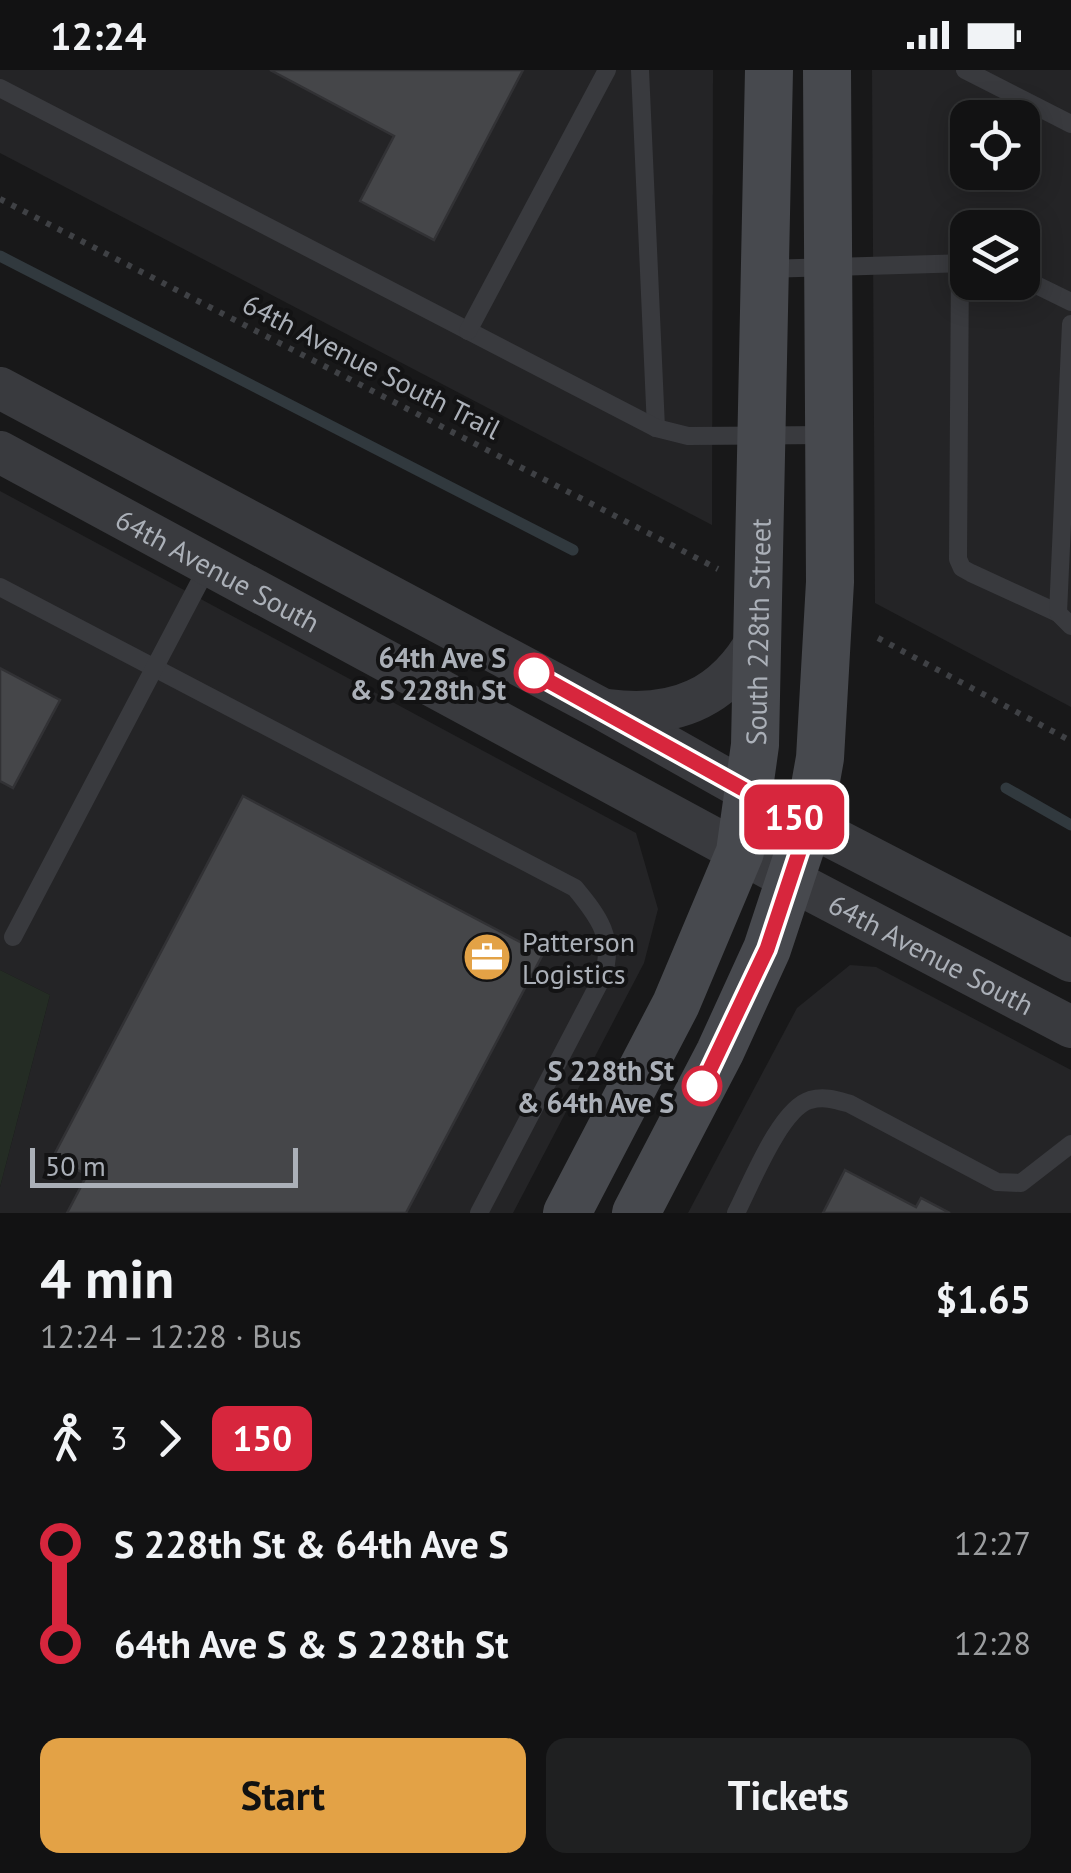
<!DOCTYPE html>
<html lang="en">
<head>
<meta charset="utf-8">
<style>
	:root { --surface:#121213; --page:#1f2021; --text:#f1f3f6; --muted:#9c9ea0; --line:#313233; --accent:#e3a246 }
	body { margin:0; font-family:"PT Sans",sans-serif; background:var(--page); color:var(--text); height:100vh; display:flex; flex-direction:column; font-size:38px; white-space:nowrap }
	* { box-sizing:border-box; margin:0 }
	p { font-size:32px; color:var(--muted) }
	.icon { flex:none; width:55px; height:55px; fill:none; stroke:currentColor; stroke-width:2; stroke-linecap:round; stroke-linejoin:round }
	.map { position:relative; height:1143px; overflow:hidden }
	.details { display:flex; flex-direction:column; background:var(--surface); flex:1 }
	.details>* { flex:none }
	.badge { padding:0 20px; border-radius:15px; font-size:35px; line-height:65px }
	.controls { position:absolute; left:950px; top:30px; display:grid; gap:20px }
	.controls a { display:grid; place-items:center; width:90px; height:90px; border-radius:20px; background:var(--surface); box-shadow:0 5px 25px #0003,0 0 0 2px var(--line); font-size:50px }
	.scale { position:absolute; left:30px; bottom:25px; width:268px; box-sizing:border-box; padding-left:10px; border:5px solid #abb0b8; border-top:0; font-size:28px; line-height:35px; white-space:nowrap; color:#abb0b8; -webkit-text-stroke:8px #131314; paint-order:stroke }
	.map>.badge { position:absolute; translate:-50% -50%; box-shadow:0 0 0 5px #fff }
	.legs { display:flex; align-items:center; gap:15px; height:110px; padding:0 40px; font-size:32px }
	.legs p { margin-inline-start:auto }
	.overview { display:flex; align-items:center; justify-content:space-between; height:170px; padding:0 40px }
	h1 { font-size:55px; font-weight:600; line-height:75px }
	.primary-button { display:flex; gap:20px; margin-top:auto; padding:20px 40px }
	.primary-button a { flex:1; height:115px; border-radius:20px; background:var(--accent); color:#111; font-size:40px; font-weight:600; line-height:115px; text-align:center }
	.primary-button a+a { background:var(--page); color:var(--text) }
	ul { padding:0 40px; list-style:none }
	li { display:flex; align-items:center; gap:35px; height:100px; font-size:38px }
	li i { display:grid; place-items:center; width:15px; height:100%; margin:0 12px; background:currentColor }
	li i::after { content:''; width:25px; height:25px; margin:-12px; border:8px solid; border-radius:50%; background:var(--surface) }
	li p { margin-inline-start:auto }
	li:first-child i { background:linear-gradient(#0000 50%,currentColor 0) }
	li:last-child i { background:linear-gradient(currentColor 50%,#0000 0) }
	.status { display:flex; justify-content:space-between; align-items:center; height:70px; padding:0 50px; background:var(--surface); direction:ltr }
	.status svg { height:28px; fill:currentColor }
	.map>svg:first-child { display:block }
	.built { fill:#242426; fill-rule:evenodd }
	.green { fill:#242c24 }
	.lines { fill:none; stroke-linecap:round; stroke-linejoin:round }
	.stream { stroke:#31393e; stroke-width:11 }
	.building { fill:#454649; stroke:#323235; stroke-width:2.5 }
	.path { stroke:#3f4145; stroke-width:6; stroke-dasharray:5 8; stroke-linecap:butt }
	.service { stroke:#393a3e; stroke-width:18 }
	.tertiary { stroke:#393a3e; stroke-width:42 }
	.secondary { stroke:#47494e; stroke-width:48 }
	.line-1-casing { stroke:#fff; stroke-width:22 }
	.line-1 { stroke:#d7263d; stroke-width:15 }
	.stop-1-dot { fill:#fff; stroke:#d7263d; stroke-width:5 }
	.labels { text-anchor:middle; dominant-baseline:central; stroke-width:8; stroke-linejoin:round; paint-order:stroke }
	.street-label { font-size:28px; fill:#abb0b8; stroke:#131314 }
	.stop-label { font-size:28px; font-weight:bold; fill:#abb0b8; stroke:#131314; text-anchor:end }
	.poi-label { font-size:28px; fill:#abb0b8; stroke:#131314; text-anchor:start }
</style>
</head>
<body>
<div class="status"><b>12:24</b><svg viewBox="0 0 49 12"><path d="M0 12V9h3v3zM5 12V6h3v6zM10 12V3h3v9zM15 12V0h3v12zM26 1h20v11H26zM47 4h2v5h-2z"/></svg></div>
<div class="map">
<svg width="1071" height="1143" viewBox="0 0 1071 1143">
	<rect width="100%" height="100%" fill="#181819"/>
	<g class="built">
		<polygon points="0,0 713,0 712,455 0,83"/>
		<path d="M 872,0 L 1071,0 L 1071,637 L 875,533 ZM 968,48 L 1022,48 L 1022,102 L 968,102 ZM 968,158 L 1022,158 L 1022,212 L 968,212 Z"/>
		<polygon points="0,421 636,763 658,839 644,893 513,1143 0,1143 0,1117 50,925 0,900"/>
		<polygon points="850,895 876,897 1071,1000 1071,1143 688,1143 797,938"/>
	</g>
	<polygon class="green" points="0,900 50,925 0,1117"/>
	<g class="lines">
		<g class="stream">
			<polyline points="0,186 573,480"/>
			<polyline points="1006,718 1071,755"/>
		</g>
	</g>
	<g class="building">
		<polygon points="270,0 523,0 434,170 360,131 394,66"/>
		<polygon points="0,598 60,630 13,718 0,711"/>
		<polygon points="243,726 543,884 406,1143 67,1143 87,1105 53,1087"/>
		<polygon points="845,1100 916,1137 921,1128 950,1143 823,1143"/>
	</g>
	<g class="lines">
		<g class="path">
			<polyline points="0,129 718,499"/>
			<polyline points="878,568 1071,671"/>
		</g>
		<g class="service">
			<polyline points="640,0 656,358"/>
			<polyline points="965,0 1071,54"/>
			<polyline points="0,18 656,358 688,366 825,365"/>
			<polyline points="960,193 958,489 962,498 971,503 1058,543"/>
			<polyline points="765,199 968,193"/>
			<polyline points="1022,208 1071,232"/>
			<polyline points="1071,254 1058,543 1071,556"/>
			<polyline points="468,261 607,0"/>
			<path d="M 0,517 L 575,818 C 599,847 615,868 603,906 L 479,1143"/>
			<polyline points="13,867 208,496"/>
			<path d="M 736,1143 C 751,1114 780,1039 810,1030 C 825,1026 836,1030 850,1034 L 997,1112 L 1021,1113 L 1071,1074"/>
		</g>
		<g class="tertiary">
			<polyline points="0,318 602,639 808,755 1071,891"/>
			<path id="s1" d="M 0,382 L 791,810 L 1071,957"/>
			<path d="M 608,640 C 675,649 725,628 758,568"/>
		</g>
		<g class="secondary">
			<path id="s2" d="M 567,1143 L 676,934 L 740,782 L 755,675 L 769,0"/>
			<polyline points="636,1143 720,982 767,879 808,755 820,688 830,512 827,0"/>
		</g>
	</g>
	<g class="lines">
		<g class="line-1-casing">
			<polyline id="line-1" points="534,603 808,755 767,879 702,1016"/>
		</g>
		<use href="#line-1" class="line-1"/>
	</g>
	<defs>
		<g id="office-disc" transform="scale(2.5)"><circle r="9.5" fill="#e3a246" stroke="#131314"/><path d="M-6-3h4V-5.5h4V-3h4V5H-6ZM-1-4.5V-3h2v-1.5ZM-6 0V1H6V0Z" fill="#fff"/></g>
	</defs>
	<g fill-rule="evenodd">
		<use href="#office-disc" x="487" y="887"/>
	</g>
	<g class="stop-1-dot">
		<circle cx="534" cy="603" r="18"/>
		<circle cx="702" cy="1016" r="18"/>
	</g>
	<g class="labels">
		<g class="street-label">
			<text transform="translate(372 296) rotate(27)">64th Avenue South Trail</text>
			<text stroke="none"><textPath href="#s1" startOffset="248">64th Avenue South</textPath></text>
			<text stroke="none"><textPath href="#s2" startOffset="622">South 228th Street</textPath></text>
			<text stroke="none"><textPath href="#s1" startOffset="1058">64th Avenue South</textPath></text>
		</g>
		<g class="stop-label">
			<text x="506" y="587">64th Ave S<tspan x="506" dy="32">&amp; S 228th St</tspan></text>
			<text x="674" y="1000">S 228th St<tspan x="674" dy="32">&amp; 64th Ave S</tspan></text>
		</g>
		<g class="poi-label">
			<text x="522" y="871">Patterson<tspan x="522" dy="32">Logistics</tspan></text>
		</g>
	</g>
</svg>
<div class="controls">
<a><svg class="icon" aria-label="locate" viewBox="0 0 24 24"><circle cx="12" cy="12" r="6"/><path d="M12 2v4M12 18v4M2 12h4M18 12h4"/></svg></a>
<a><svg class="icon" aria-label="layers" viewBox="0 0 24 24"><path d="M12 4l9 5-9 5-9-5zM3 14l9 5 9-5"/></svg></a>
</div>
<div class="scale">50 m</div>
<b class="badge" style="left:794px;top:747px;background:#d7263d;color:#fff">150</b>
</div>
<section class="details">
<div class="overview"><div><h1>4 min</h1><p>12:24 – 12:28 · Bus</p></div><b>$1.65</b></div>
<div class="legs"><svg class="icon" aria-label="walk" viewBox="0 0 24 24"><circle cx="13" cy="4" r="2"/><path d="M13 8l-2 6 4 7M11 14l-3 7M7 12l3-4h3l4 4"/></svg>3<svg class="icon" aria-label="forward" viewBox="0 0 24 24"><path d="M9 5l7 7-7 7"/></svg><b class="badge" style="background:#d7263d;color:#fff">150</b></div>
<ul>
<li><i style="color:#d7263d"></i><b>S 228th St &amp; 64th Ave S</b><p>12:27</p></li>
<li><i style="color:#d7263d"></i><b>64th Ave S &amp; S 228th St</b><p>12:28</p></li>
</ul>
<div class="primary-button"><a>Start</a><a>Tickets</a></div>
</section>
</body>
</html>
